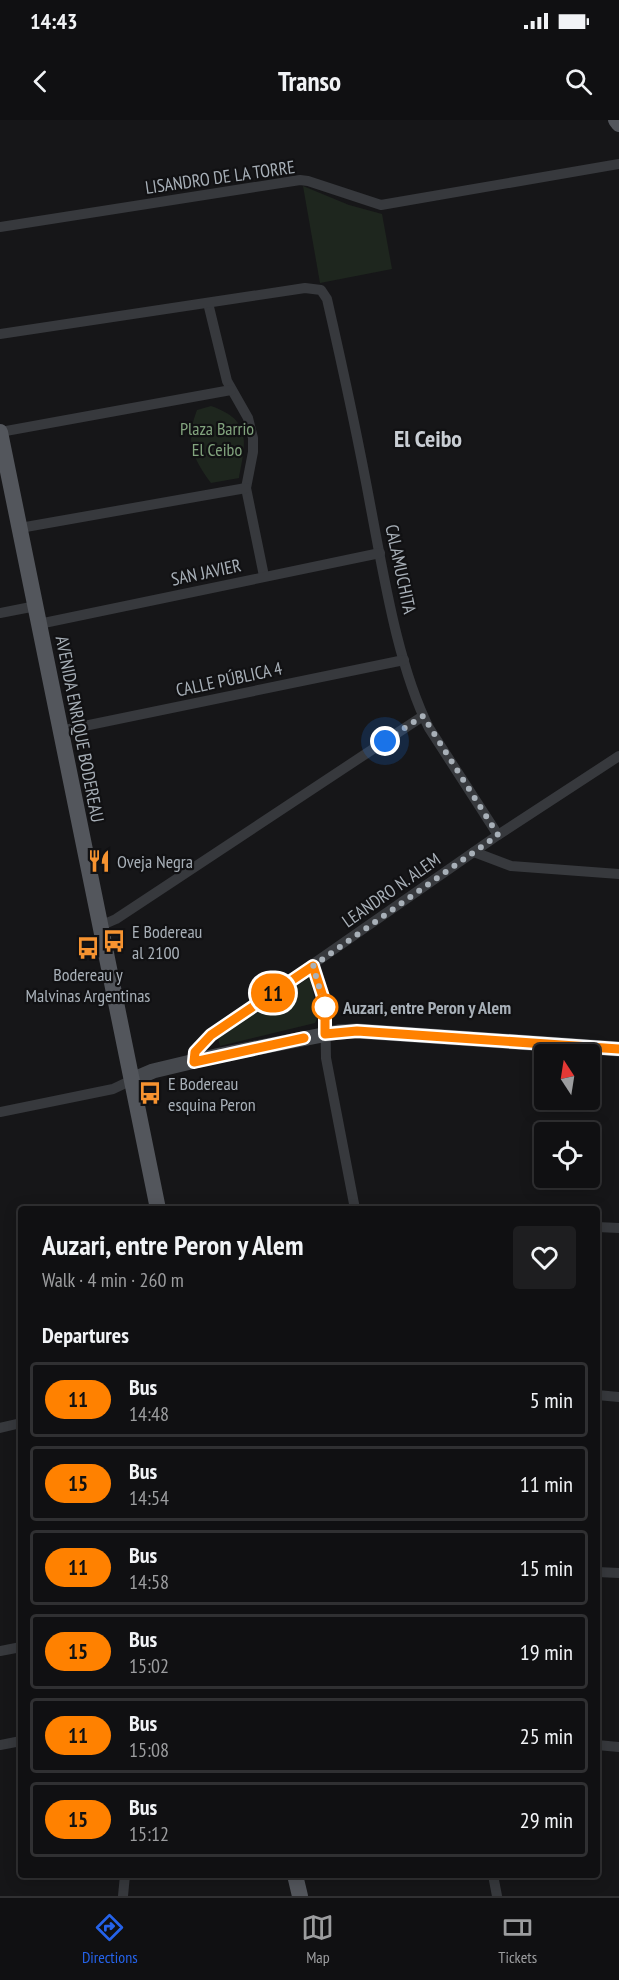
<!DOCTYPE html>
<html lang="en">
<head>
<meta charset="utf-8">
<style>
	:root { --surface:#101012; --page:#1e1e20; --text:#f1f3f6; --muted:#9c9d9f; --line:#303032; --accent:#2563eb }
	body { margin:0; font-family:"PT Sans Narrow",sans-serif; background:var(--page); color:var(--text); height:100vh; display:flex; flex-direction:column; font-size:22px; white-space:nowrap }
	* { box-sizing:border-box; margin:0 }
	p { font-size:20px; color:var(--muted) }
	.icon { flex:none; width:33px; height:33px; fill:none; stroke:currentColor; stroke-width:2; stroke-linecap:round; stroke-linejoin:round }
	.map { position:relative; flex:1; overflow:hidden }
	.drawer { position:absolute; left:18px; top:1086px; width:582px; height:672px; display:flex; flex-direction:column; background:var(--surface); border-radius:6px; box-shadow:0 3px 15px #0003,0 0 0 2px var(--line) }
	.drawer>* { flex:none }
	.badge { padding:0 12px; border-radius:20px; font-size:21px; line-height:39px }
	.needle { width:39px; rotate:348deg }
	.buttons { position:absolute; left:534px; top:924px; display:grid; gap:12px }
	.buttons a { display:grid; place-items:center; width:66px; height:66px; border-radius:6px; background:var(--surface); box-shadow:0 3px 15px #0003,0 0 0 2px var(--line); font-size:30px }
	.you { position:absolute; width:30px; height:30px; margin:-15px; border:4px solid #fff; border-radius:50%; background:#1a73e8; box-shadow:0 0 0 9px #1a73e833 }
	.map>.badge { position:absolute; translate:-50% -50%; box-shadow:0 0 0 3px #fff }
	h2 { padding:0 24px; font-size:22px; line-height:54px }
	.round { display:grid; place-items:center; flex:none; width:63px; height:63px; border-radius:6px; background:var(--page) }
	.head { display:flex; align-items:center; justify-content:space-between; height:102px; padding:0 24px }
	h1 { font-size:28px; font-weight:600; line-height:45px }
	ul { padding:0; list-style:none }
	li { display:flex; align-items:center; gap:18px; height:75px; margin:0 12px 9px; padding:0 12px; border:3px solid var(--line); border-radius:6px }
	li div { flex:1 }
	li b { display:block; font-size:22px }
	li em { font-style:normal }
	li .badge { min-width:66px; font-weight:700; text-align:center }
	.status { display:flex; justify-content:space-between; align-items:center; height:42px; padding:0 30px; background:var(--surface); direction:ltr }
	.status svg { height:16px; fill:currentColor }
	header { display:flex; justify-content:space-between; align-items:center; height:78px; padding:0 24px; background:var(--surface); font-size:27px; font-weight:600 }
	.tabs { display:flex; justify-content:space-around; align-items:center; height:84px; border-top:2px solid var(--line); background:var(--surface); font-size:16px; color:var(--muted) }
	.tabs a { display:grid; justify-items:center; gap:3px }
	.tabs .current { color:var(--accent) }
	.map>svg:first-child { display:block }
	.green { fill:#1e261e }
	.lines { fill:none; stroke-linecap:round; stroke-linejoin:round }
	.minor { stroke:#37393d; stroke-width:10 }
	.secondary { stroke:#45484d; stroke-width:15 }
	.primary { stroke:#53565c; stroke-width:16 }
	.line-casing { stroke:#fff; stroke-width:14 }
	.line { stroke:#ff8100; stroke-width:9 }
	.walk { stroke:#a8b0b8; stroke-width:6; stroke-dasharray:0 10.8 }
	.stop-dot { fill:#fff; stroke:#ff8100; stroke-width:3 }
	.labels { text-anchor:middle; dominant-baseline:central; stroke-width:4.5; stroke-linejoin:round; paint-order:stroke }
	.street-label { font-size:18px; fill:#a8b0b8; stroke:#111113 }
	.park-label { font-size:18px; fill:#82a47e; stroke:#111113 }
	.poi-label { font-size:18px; fill:#a8b0b8; stroke:#111113; text-anchor:start }
	.stop-label { font-size:18px; font-weight:bold; fill:#a8b0b8; stroke:#111113; text-anchor:start }
	.district-label { font-size:24px; font-weight:bold; fill:#c9ced4; stroke:#111113 }
</style>
</head>
<body>
<div class="status"><b>14:43</b><svg viewBox="0 0 49 12"><path d="M0 12V9h3v3zM5 12V6h3v6zM10 12V3h3v9zM15 12V0h3v12zM26 1h20v11H26zM47 4h2v5h-2z"/></svg></div>
<header><svg class="icon" aria-label="back" viewBox="0 0 24 24"><path d="M15 5l-7 7 7 7"/></svg>Transo<svg class="icon" aria-label="search" viewBox="0 0 24 24"><circle cx="10" cy="10" r="6"/><path d="M15 15l6 6"/></svg></header>
<div class="map">
<svg width="619" height="1776" viewBox="0 0 619 1776">
	<rect width="100%" height="100%" fill="#161618"/>
	<g class="green">
		<polygon points="303,66 349,85 382,94 392,149 320,163"/>
		<path d="M 211,286 C 252,300 246,322 239,358 L 211,363 C 192,337 185,321 197,290 Z"/>
		<polygon points="310,857 318,897 315,903 220,926 218,918"/>
	</g>
	<g class="lines">
		<g class="minor">
			<polyline points="0,107 300,60 308,61 381,85 619,44"/>
			<polyline points="208,183 227,261 248,298 253,318 253,332 246,368 264,456"/>
			<path d="M 0,214 L 305,168 L 321,170 L 327,179 C 343,249 358,318 371,389 C 384,457 398,546 429,608 L 498,715"/>
			<polyline points="0,312 231,270"/>
			<polyline points="20,408 246,368"/>
			<polyline points="0,493 36,486"/>
			<polyline points="39,504 380,433"/>
			<polyline points="60,611 404,540"/>
			<polyline points="474,732 511,746 619,754"/>
			<polyline points="100,806 116,799 423,596"/>
			<polyline points="313,846 325,883 326,938 355,1089"/>
			<polyline points="194,942 195,932 211,915 498,715 619,636"/>
			<polyline points="0,992 113,969 132,960"/>
			<polyline points="597,1107 619,1108"/>
			<polyline points="597,1275 619,1277"/>
			<polyline points="0,1308 21,1303"/>
			<polyline points="597,1452 619,1453"/>
			<polyline points="0,1531 21,1527"/>
			<polyline points="0,1625 21,1621"/>
			<polyline points="597,1625 619,1627"/>
			<polyline points="493,1755 497,1776"/>
			<polyline points="123,1776 125,1755"/>
		</g>
		<polyline class="secondary" points="132,960 153,951 220,935 338,912 357,911 619,929"/>
		<g class="primary">
			<polyline points="616,0 619,4"/>
			<polyline points="0,312 158,1089"/>
			<polyline points="295,1755 300,1776"/>
		</g>
	</g>
	<g class="lines">
		<g class="line-casing">
			<polyline id="line" points="304,918 194,942 195,932 211,915 313,846 325,883 325,914 357,911 619,929"/>
		</g>
		<use href="#line" class="line"/>
		<polyline class="walk" points="325,887 313,846 498,715 423,596 385,621"/>
	</g>
	<defs>
		<g id="restaurant-bare" transform="scale(1.8)"><path d="M-5-6h1v4h1v-4h1v4h1v-4h1v5L-1.5 .5V6h-2V.5L-5-1ZM5-6V6H3V1.5H1.5Q1.5-4 5-6Z" fill="#f69330" stroke="#111113" stroke-width="2.5" paint-order="stroke"/></g>
		<g id="bus-bare" transform="scale(1.8)"><path d="M-5-6H5V4H4V6H2V4H-2V6H-4V4H-5ZM-3.5-4V0h7V-4ZM-3.5 1.2v1.5H-2V1.2ZM2 1.2v1.5H3.5V1.2Z" fill="#f69330" stroke="#111113" stroke-width="2.5" paint-order="stroke"/></g>
	</defs>
	<g fill-rule="evenodd">
		<use href="#restaurant-bare" x="99" y="741"/>
		<use href="#bus-bare" x="114" y="821"/>
		<use href="#bus-bare" x="88" y="828"/>
		<use href="#bus-bare" x="150" y="973"/>
	</g>
	<circle class="stop-dot" cx="325" cy="887" r="12"/>
	<g class="labels">
		<g class="street-label">
			<text transform="translate(220 57) rotate(-8)">LISANDRO DE LA TORRE</text>
			<text transform="translate(401 449) rotate(78)">CALAMUCHITA</text>
			<text transform="translate(206 452) rotate(-12)">SAN JAVIER</text>
			<text transform="translate(229 559) rotate(-12)">CALLE PÚBLICA 4</text>
			<text transform="translate(80 609) rotate(79)">AVENIDA ENRIQUE BODEREAU</text>
			<text transform="translate(391 770) rotate(-35)">LEANDRO N. ALEM</text>
		</g>
		<g class="park-label">
			<text x="217" y="308">Plaza Barrio<tspan x="217" dy="21">El Ceibo</tspan></text>
		</g>
		<g class="poi-label">
			<text x="117" y="741">Oveja Negra</text>
			<text x="132" y="811">E Bodereau<tspan x="132" dy="21">al 2100</tspan></text>
			<text x="88" y="854" text-anchor="middle">Bodereau y<tspan x="88" dy="21">Malvinas Argentinas</tspan></text>
			<text x="168" y="963">E Bodereau<tspan x="168" dy="21">esquina Peron</tspan></text>
		</g>
		<g class="stop-label">
			<text x="343" y="887">Auzari, entre Peron y Alem</text>
		</g>
		<g class="district-label">
			<text x="428" y="318">El Ceibo</text>
		</g>
	</g>
</svg>
<div class="buttons">
<a><svg class="needle" viewBox="-14 -14 28 28"><path d="M0-13l5 13h-10z" fill="#e53935"/><path d="M0 13l5-13h-10z" fill="#9c9d9f"/></svg></a>
<a><svg class="icon" aria-label="locate" viewBox="0 0 24 24"><circle cx="12" cy="12" r="6"/><path d="M12 2v4M12 18v4M2 12h4M18 12h4"/></svg></a>
</div>
<div class="you" style="left:385px;top:621px"></div>
<b class="badge" style="left:273px;top:873px;background:#ff8100;color:#111">11</b>
<section class="drawer">
<div class="head"><div><h1>Auzari, entre Peron y Alem</h1><p>Walk · 4 min · 260 m</p></div><a class="round"><svg class="icon" aria-label="heart" viewBox="0 0 24 24"><path d="M12 20l-8-8c-3-5 5-10 8-4 3-6 11-1 8 4z"/></svg></a></div>
<h2>Departures</h2>
<ul>
<li><span class="badge" style="background:#ff8100;color:#111">11</span><div><b>Bus</b><p>14:48</p></div><em>5 min</em></li>
<li><span class="badge" style="background:#ff8100;color:#111">15</span><div><b>Bus</b><p>14:54</p></div><em>11 min</em></li>
<li><span class="badge" style="background:#ff8100;color:#111">11</span><div><b>Bus</b><p>14:58</p></div><em>15 min</em></li>
<li><span class="badge" style="background:#ff8100;color:#111">15</span><div><b>Bus</b><p>15:02</p></div><em>19 min</em></li>
<li><span class="badge" style="background:#ff8100;color:#111">11</span><div><b>Bus</b><p>15:08</p></div><em>25 min</em></li>
<li><span class="badge" style="background:#ff8100;color:#111">15</span><div><b>Bus</b><p>15:12</p></div><em>29 min</em></li>
</ul>
</section>
</div>
<nav class="tabs">
<a class="current"><svg class="icon" aria-label="directions" viewBox="0 0 24 24"><path d="M12 3l9 9-9 9-9-9zM9 14v-3h6M13 9l2 2-2 2"/></svg>Directions</a>
<a><svg class="icon" aria-label="map" viewBox="0 0 24 24"><path d="M3 6l6-2 6 2 6-2v14l-6 2-6-2-6 2zM9 4v14M15 6v14"/></svg>Map</a>
<a><svg class="icon" aria-label="tickets" viewBox="0 0 24 24"><path d="M3 7h18v10H3zM15 7v10"/></svg>Tickets</a>
</nav>
</body>
</html>
